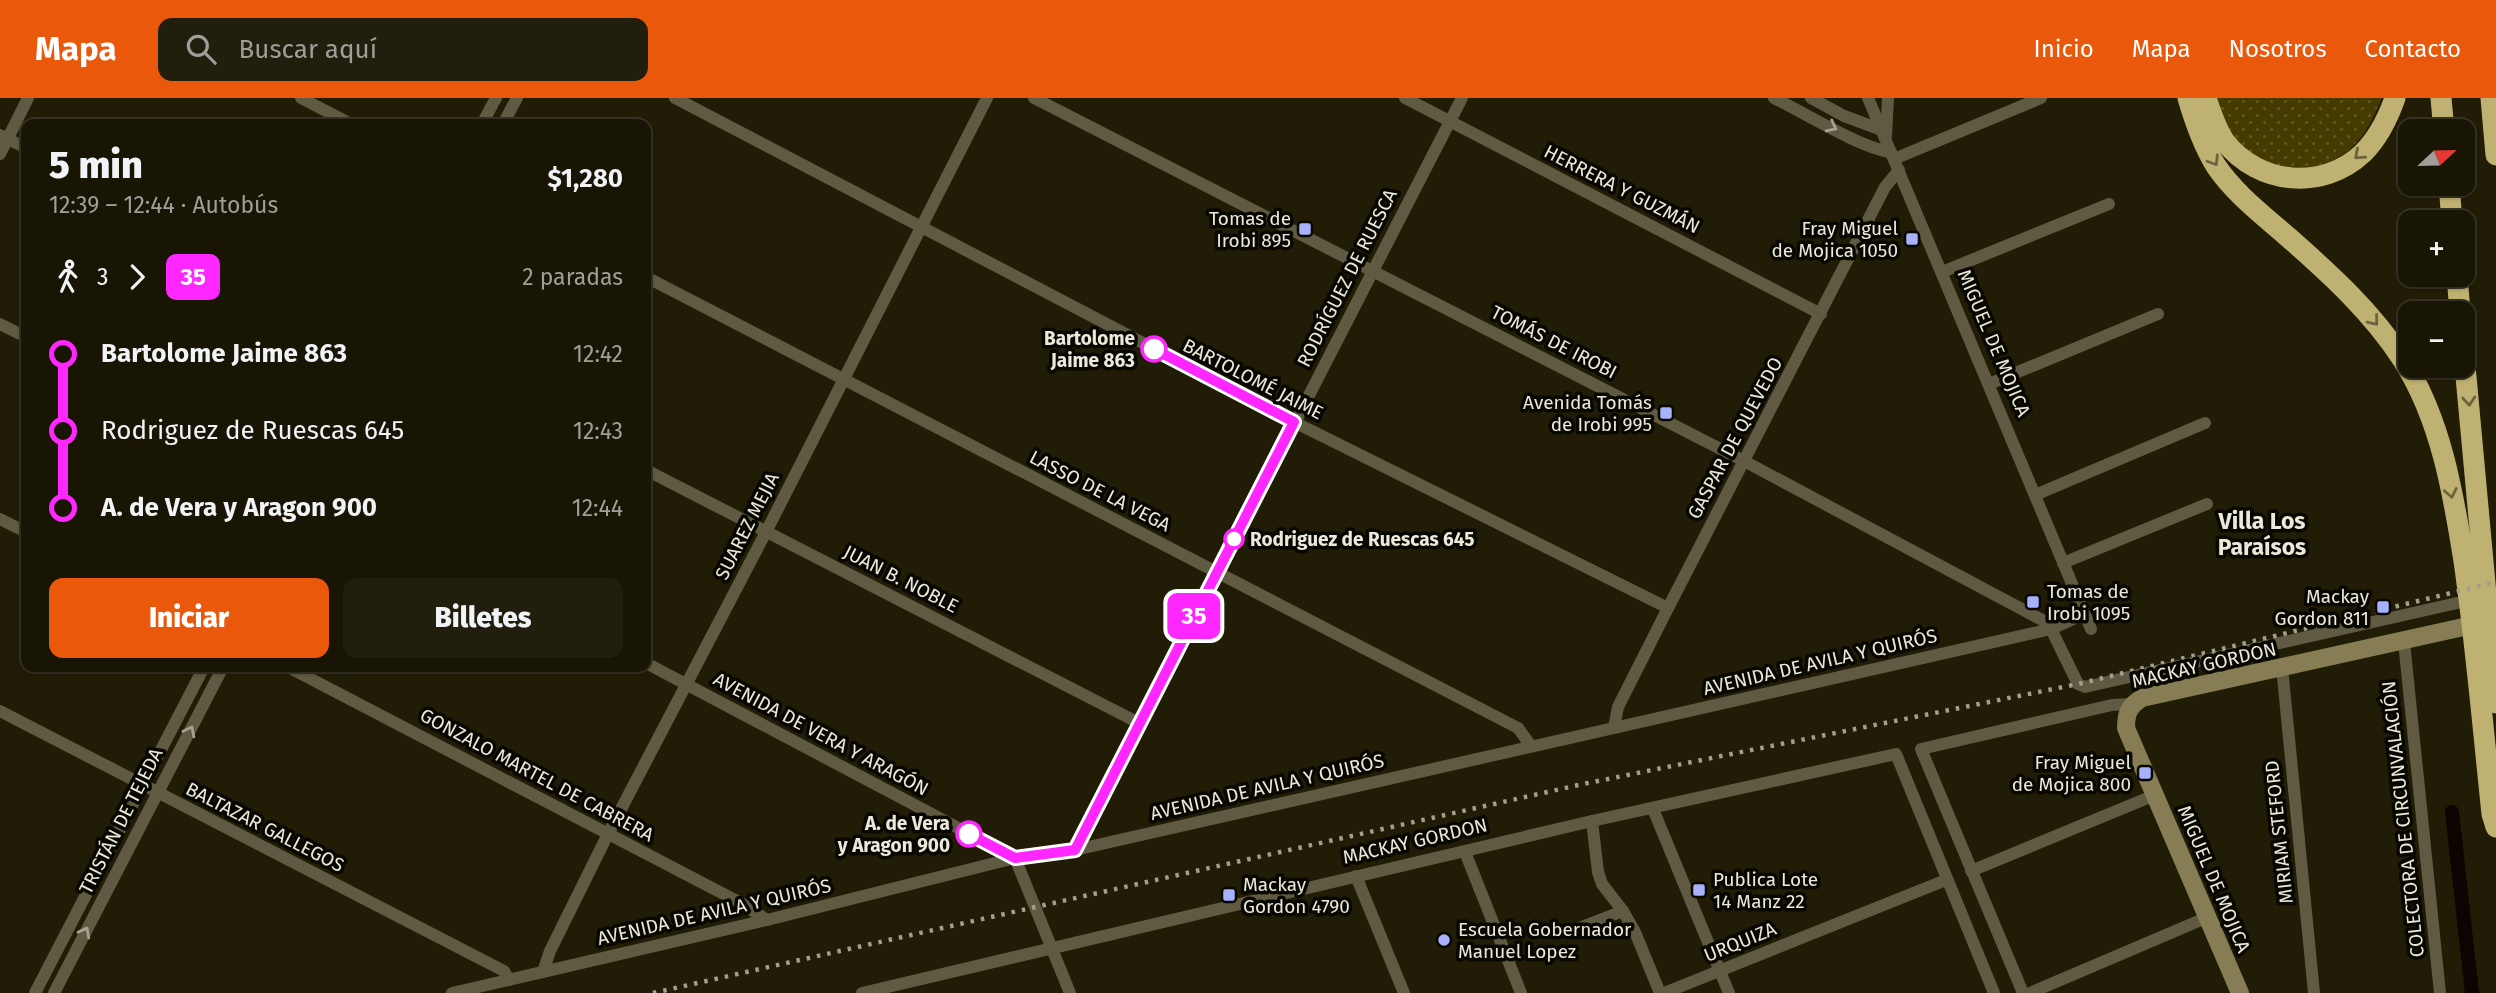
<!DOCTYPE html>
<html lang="es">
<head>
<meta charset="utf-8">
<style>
	:root { --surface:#191504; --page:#221e0e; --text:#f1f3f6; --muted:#9f9f9a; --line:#373426; --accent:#ea580c }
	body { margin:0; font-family:"Fira Sans",sans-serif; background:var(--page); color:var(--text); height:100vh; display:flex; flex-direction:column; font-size:26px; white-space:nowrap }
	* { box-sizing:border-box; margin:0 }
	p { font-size:23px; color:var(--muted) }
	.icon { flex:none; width:38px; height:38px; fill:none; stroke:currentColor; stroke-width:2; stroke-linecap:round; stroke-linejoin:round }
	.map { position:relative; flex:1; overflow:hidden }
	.panel { position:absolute; left:21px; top:21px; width:630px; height:553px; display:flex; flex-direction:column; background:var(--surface); border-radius:14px; box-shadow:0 2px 5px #0004,0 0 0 2px var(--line) }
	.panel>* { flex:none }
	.badge { padding:0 14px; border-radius:10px; font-size:24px; line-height:46px }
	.needle { width:46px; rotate:68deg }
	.buttons { position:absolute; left:2398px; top:21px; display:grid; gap:14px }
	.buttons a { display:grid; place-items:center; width:77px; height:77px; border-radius:14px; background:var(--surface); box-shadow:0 2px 5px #0004,0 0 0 2px var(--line); font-size:35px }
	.map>.badge { position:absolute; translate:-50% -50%; box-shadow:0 0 0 4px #fff }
	.legs { display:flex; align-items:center; gap:10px; height:77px; padding:0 28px; font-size:23px }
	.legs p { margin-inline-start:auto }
	.headline { display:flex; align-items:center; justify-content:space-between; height:119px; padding:0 28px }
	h1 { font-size:38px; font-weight:800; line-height:52px }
	.action { display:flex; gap:14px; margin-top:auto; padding:14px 28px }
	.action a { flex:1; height:80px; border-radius:14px; background:var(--accent); color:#fff; font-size:28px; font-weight:800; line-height:80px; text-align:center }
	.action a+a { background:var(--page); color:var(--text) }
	ul { padding:0 28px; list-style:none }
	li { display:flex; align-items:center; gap:24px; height:77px; font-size:26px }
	li i { display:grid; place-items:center; width:10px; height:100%; margin:0 9px; background:currentColor }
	li i::after { content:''; width:18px; height:18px; margin:-9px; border:5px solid; border-radius:50%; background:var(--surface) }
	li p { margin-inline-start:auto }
	li:first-child i { background:linear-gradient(#0000 50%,currentColor 0) }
	li:last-child i { background:linear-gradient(currentColor 50%,#0000 0) }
	header { display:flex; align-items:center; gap:42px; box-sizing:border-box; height:98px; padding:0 35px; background:var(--accent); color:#fff }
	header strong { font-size:33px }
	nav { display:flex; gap:38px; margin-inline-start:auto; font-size:24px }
	.search { width:490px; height:63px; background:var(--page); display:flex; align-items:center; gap:18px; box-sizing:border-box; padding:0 24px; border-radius:14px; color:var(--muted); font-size:26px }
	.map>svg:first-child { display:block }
	.grass { fill:url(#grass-dots) }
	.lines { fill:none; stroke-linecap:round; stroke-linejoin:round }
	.canal { stroke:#0d0300; stroke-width:14 }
	.street { stroke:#5f5a41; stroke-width:12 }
	.secondary { stroke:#867d55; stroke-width:18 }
	.highway { stroke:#bfb171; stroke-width:21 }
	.rail { stroke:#a29f8d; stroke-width:4.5; stroke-dasharray:3.5 7; stroke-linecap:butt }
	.oneway { stroke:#a5a28e }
	.oneway2 { stroke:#6d643f }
	.line-1-casing { stroke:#fff; stroke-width:16 }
	.line-1 { stroke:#fe27ff; stroke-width:10 }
	.poi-dot { fill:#a7b1fc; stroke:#090701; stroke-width:2.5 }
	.stop-1-dot { fill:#fff; stroke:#fe27ff; stroke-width:3.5 }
	.labels { text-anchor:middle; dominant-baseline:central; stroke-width:7; stroke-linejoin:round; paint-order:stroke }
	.street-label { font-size:19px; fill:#ebe9da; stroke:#090701 }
	.poi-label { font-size:19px; fill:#ebe9da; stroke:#090701; text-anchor:end }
	.stop-label { font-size:19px; font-weight:bold; fill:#ebe9da; stroke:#090701; text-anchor:end }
	.quarter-label { font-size:23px; font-weight:bold; fill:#ebe9da; stroke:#090701 }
</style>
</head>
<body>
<header>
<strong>Mapa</strong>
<div class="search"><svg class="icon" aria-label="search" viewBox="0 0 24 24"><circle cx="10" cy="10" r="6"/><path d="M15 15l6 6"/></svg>Buscar aquí</div>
<nav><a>Inicio</a><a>Mapa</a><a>Nosotros</a><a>Contacto</a></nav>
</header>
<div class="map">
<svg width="2496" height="895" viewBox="0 0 2496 895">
	<defs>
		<pattern id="grass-dots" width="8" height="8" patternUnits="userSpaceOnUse" patternTransform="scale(1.75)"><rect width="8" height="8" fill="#453a00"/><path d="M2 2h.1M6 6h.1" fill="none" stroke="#605625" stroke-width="1.8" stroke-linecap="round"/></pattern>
	</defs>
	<rect width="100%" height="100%" fill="#211c05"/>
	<path class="grass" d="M 2216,0 L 2382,0 C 2374,18 2366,37 2350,51 C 2301,94 2226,63 2216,0 Z"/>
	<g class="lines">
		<polyline class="canal" points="2452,714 2472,895"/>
		<g class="street">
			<polyline points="301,0 351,26"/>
			<polyline points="675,0 1294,324 1668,510"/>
			<polyline points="1034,0 1744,363 2044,523 2051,531 2078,586 2085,589 2475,501"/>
			<polyline points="1405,0 1821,216"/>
			<path d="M 1774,0 C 1805,15 1860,50 1891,54"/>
			<polyline points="1811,0 1844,18 1882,32"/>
			<polyline points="1868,0 2091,531"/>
			<polyline points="482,26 496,0"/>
			<polyline points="503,26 517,0"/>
			<polyline points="0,37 26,50"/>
			<polyline points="1886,38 1888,0"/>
			<polyline points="0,56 28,0"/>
			<polyline points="1894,61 2041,0"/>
			<polyline points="1942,174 2109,106"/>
			<polyline points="646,179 1518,630 1531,648"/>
			<polyline points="0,226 26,239"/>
			<polyline points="1989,286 2158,216"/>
			<polyline points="646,372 1139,625"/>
			<polyline points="2035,397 2205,325"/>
			<polyline points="0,421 26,434"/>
			<polyline points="2063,465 2207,406"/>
			<polyline points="2404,544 2440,895"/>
			<polyline points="646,565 1015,760"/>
			<polyline points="288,569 741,805 767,822"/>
			<polyline points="2282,569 2314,895"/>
			<polyline points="0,613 504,873 509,882"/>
			<polyline points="1614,630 1618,609 1668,510 1885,89 1899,72"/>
			<polyline points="1653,711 1729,895"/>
			<polyline points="1592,723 1598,774 1602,786 1623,813 1635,834 1660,895"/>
			<polyline points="1075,752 1462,0"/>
			<polyline points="1465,754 1521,895"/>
			<polyline points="1015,760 1070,895"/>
			<polyline points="1971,773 2155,697"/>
			<polyline points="1356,778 1404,895"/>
			<polyline points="1579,830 1623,813"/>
			<polyline points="543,874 550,853 608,736 766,434 987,0"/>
			<polyline points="35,895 204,569"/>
			<polyline points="54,895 223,569"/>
			<polyline points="452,895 767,822 1015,760 1075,752 2051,531 2073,521 2080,506"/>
			<polyline points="862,895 1592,723 1896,656 1994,895"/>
			<polyline points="1664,895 1946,782"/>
			<polyline points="2023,895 1921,651 2112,607 2132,606"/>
			<polyline points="2030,895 2208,819"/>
		</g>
		<path class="secondary" d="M 2240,895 L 2126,630 C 2126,615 2129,608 2142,600 L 2486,524"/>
		<g class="highway">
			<path d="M 2188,0 C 2195,24 2203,47 2216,68 C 2235,96 2263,117 2288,139 C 2330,176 2372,214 2403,262 C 2441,322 2453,394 2464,463 C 2476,547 2483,631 2492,716 L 2496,729"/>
			<path d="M 2206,0 C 2211,15 2216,31 2225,44 C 2259,87 2323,93 2363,55 C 2378,40 2388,20 2395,0"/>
			<polyline points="2441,0 2444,33"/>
			<polyline points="2491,0 2496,57"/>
			<polyline points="2449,86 2452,124"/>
			<polyline points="2457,177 2460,215"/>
			<polyline points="2462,235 2496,605"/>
		</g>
		<polyline class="rail" points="653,895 1583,686 2078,586 2496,484"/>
	</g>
	<defs><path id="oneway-chevron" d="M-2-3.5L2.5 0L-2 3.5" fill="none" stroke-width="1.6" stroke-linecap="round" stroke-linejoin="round" transform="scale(1.75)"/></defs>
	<g class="oneway">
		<use href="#oneway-chevron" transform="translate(1832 29) rotate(27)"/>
		<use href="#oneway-chevron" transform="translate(190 633) rotate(-63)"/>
		<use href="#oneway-chevron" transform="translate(85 834) rotate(-62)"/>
	</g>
	<g class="oneway2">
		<use href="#oneway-chevron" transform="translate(2359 57) rotate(138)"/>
		<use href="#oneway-chevron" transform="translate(2214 63) rotate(58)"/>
		<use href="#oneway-chevron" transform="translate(2374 223) rotate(51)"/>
		<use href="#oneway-chevron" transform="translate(2469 303) rotate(85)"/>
		<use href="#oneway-chevron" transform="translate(2451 395) rotate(79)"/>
	</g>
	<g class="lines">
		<g class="line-1-casing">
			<polyline id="line-1" points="969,736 1015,760 1075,752 1294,324 1154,251"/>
		</g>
		<use href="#line-1" class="line-1"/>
	</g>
	<g class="poi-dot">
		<rect x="1298" y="124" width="14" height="14" rx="3.5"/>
		<rect x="1905" y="134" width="14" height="14" rx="3.5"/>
		<rect x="1659" y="308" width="14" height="14" rx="3.5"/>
		<rect x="2026" y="497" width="14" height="14" rx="3.5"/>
		<rect x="2376" y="502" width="14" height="14" rx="3.5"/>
		<rect x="2138" y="668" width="14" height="14" rx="3.5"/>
		<rect x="1692" y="785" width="14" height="14" rx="3.5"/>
		<rect x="1222" y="790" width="14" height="14" rx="3.5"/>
		<circle cx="1444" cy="842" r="7"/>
	</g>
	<g class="stop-1-dot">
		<circle cx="1154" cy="251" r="12"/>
		<circle cx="1234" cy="441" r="9"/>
		<circle cx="969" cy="736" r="12"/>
	</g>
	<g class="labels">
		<g class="street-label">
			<text transform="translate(1622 91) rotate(27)">HERRERA Y GUZMÁN</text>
			<text transform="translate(1347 180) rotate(-63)">RODRÍGUEZ DE RUESCA</text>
			<text transform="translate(1554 244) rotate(27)">TOMÁS DE IROBI</text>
			<text transform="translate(1994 245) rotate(67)">MIGUEL DE MOJICA</text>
			<text transform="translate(1253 281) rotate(27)">BARTOLOMÉ JAIME</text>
			<text transform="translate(1735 340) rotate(-62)">GASPAR DE QUEVEDO</text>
			<text transform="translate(1100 393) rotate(27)">LASSO DE LA VEGA</text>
			<text transform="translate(747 428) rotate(-63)">SUAREZ MEJIA</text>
			<text transform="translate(901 481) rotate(27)">JUAN B. NOBLE</text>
			<text transform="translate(1820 564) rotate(-13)">AVENIDA DE AVILA Y QUIRÓS</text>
			<text transform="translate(2204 567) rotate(-13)">MACKAY GORDON</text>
			<text transform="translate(821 636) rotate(28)">AVENIDA DE VERA Y ARAGÓN</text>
			<text transform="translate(537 677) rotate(28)">GONZALO MARTEL DE CABRERA</text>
			<text transform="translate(1267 689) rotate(-13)">AVENIDA DE AVILA Y QUIRÓS</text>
			<text transform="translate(2403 721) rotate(-96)">COLECTORA DE CIRCUNVALACIÓN</text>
			<text transform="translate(121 723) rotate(-63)">TRISTÁN DE TEJEDA</text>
			<text transform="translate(265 729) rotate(27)">BALTAZAR GALLEGOS</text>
			<text transform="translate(2279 734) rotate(-96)">MIRIAM STEFORD</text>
			<text transform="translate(1415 743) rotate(-13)">MACKAY GORDON</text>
			<text transform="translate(2214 781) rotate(67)">MIGUEL DE MOJICA</text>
			<text transform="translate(714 814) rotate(-13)">AVENIDA DE AVILA Y QUIRÓS</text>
			<text transform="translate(1740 844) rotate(-22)">URQUIZA</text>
		</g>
		<g class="poi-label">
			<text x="1291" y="120">Tomas de<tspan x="1291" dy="22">Irobi 895</tspan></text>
			<text x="1898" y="130">Fray Miguel<tspan x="1898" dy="22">de Mojica 1050</tspan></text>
			<text x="1652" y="304">Avenida Tomás<tspan x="1652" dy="22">de Irobi 995</tspan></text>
			<text x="2047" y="493" text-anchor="start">Tomas de<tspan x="2047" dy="22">Irobi 1095</tspan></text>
			<text x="2369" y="498">Mackay<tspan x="2369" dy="22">Gordon 811</tspan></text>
			<text x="2131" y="664">Fray Miguel<tspan x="2131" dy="22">de Mojica 800</tspan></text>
			<text x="1713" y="781" text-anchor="start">Publica Lote<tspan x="1713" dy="22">14 Manz 22</tspan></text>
			<text x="1243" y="786" text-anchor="start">Mackay<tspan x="1243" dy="22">Gordon 4790</tspan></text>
			<text x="1458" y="831" text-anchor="start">Escuela Gobernador<tspan x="1458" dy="22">Manuel Lopez</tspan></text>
		</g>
		<g class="stop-label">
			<text x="1135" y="240">Bartolome<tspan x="1135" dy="22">Jaime 863</tspan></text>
			<text x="1250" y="441" text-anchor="start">Rodriguez de Ruescas 645</text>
			<text x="950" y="725">A. de Vera<tspan x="950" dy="22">y Aragon 900</tspan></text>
		</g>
		<g class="quarter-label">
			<text x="2262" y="423">Villa Los<tspan x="2262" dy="26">Paraísos</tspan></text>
		</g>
	</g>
</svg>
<div class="buttons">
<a><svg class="needle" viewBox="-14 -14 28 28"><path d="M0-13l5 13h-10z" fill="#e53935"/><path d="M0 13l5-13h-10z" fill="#9f9f9a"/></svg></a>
<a>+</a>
<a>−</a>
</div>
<b class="badge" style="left:1194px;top:518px;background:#fe27ff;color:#fff">35</b>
<section class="panel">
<div class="headline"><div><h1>5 min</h1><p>12:39 – 12:44 · Autobús</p></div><b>$1,280</b></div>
<div class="legs"><svg class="icon" aria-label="walk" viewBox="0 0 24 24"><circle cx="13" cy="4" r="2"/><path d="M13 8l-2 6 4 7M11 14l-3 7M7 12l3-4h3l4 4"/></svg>3<svg class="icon" aria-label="forward" viewBox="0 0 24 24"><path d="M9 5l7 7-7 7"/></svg><b class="badge" style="background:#fe27ff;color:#fff">35</b><p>2 paradas</p></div>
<ul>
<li><i style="color:#fe27ff"></i><b>Bartolome Jaime 863</b><p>12:42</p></li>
<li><i style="color:#fe27ff"></i><span>Rodriguez de Ruescas 645</span><p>12:43</p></li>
<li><i style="color:#fe27ff"></i><b>A. de Vera y Aragon 900</b><p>12:44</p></li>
</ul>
<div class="action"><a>Iniciar</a><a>Billetes</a></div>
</section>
</div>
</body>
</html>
